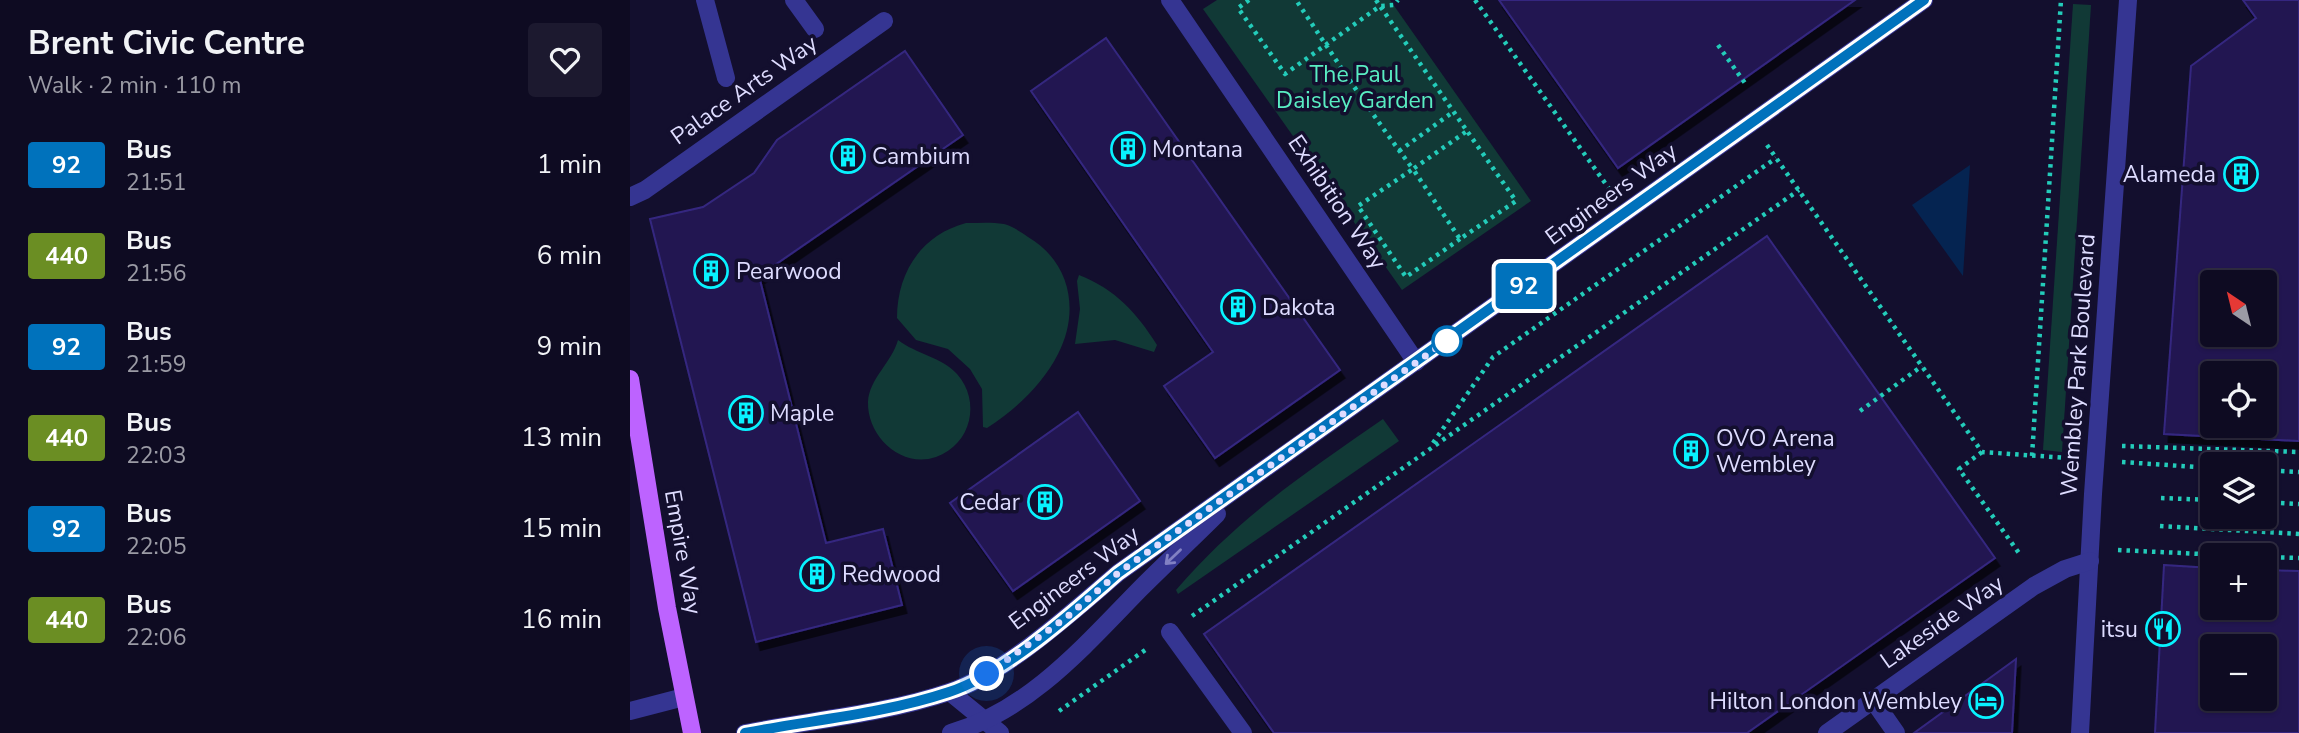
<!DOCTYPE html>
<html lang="en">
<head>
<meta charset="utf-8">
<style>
	:root { --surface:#0e0b22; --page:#1c192f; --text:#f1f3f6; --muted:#9b9ba5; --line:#2e2b40 }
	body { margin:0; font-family:"Nunito Sans",sans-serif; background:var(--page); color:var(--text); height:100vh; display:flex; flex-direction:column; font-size:26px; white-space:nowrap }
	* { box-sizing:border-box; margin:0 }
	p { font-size:23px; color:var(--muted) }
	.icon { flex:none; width:38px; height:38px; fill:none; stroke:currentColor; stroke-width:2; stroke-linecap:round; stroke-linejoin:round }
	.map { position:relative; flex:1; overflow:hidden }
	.panel { display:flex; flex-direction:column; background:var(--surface); width:630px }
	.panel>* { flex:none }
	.badge { padding:0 14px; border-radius:5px; font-size:24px; line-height:46px }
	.needle { width:46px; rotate:325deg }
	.fabs { position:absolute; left:1570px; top:270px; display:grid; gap:14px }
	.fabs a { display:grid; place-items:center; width:77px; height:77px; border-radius:7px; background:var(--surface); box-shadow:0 2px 5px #0004,0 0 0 2px var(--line); font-size:35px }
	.you { position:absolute; width:35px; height:35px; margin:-18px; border:5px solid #fff; border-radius:50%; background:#1a73e8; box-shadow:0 0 0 10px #1a73e833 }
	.map>.badge { position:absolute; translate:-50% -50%; box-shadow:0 0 0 4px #fff }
	.round { display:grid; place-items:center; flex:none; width:74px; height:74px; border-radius:7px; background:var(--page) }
	.head { display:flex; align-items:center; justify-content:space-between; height:119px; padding:0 28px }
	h1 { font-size:33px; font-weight:700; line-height:52px }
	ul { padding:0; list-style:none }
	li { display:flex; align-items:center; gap:21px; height:91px; padding:0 28px }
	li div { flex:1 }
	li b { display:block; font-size:26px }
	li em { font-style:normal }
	li .badge { min-width:77px; font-weight:700; text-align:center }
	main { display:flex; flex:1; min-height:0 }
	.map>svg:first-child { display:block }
	.green { fill:#113936 }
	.water { fill:#052451 }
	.building { fill:#211851; stroke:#352880; stroke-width:2; fill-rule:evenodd; filter:url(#shadow) }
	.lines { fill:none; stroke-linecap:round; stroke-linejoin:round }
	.path { stroke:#23ccba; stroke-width:4.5; stroke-dasharray:3.5 5; stroke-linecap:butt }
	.service { stroke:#353592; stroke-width:18 }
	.pedestrian { stroke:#353592; stroke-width:18 }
	.minor { stroke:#353592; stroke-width:18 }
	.tertiary { stroke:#353592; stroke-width:18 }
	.primary { stroke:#bd63ff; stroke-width:18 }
	.oneway { stroke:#8180c3 }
	.line-casing { stroke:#fff; stroke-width:16 }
	.line { stroke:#0072bc; stroke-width:10 }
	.walk { stroke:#dedcff; stroke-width:7; stroke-dasharray:0 12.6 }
	.stop-dot { fill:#fff; stroke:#0072bc; stroke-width:3.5 }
	.labels { text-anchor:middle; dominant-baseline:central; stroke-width:7; stroke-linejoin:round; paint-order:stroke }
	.park-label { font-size:23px; fill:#59edc2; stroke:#130f2e }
	.street-label { font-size:23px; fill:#dedcff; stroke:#130f2e }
	.poi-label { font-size:23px; fill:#dedcff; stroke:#130f2e; text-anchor:start }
</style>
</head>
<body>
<main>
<section class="panel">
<div class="head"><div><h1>Brent Civic Centre</h1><p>Walk · 2 min · 110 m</p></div><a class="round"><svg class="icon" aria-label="heart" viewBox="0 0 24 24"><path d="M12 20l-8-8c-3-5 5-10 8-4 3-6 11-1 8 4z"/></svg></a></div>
<ul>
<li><span class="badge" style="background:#0072bc;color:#fff">92</span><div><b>Bus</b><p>21:51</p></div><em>1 min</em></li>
<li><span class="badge" style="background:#6b8e23;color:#fff">440</span><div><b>Bus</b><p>21:56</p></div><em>6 min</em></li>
<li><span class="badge" style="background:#0072bc;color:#fff">92</span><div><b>Bus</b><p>21:59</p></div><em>9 min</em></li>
<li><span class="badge" style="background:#6b8e23;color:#fff">440</span><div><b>Bus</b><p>22:03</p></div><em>13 min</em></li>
<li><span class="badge" style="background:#0072bc;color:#fff">92</span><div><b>Bus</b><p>22:05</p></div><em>15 min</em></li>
<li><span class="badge" style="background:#6b8e23;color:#fff">440</span><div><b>Bus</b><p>22:06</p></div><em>16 min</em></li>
</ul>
</section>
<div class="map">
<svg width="1669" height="733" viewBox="0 0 1669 733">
	<defs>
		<filter id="shadow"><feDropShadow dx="4.5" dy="8" stdDeviation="0" flood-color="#0009"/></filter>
	</defs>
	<rect width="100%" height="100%" fill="#130f2e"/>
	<g class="green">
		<polygon points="587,0 760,0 901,201 772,290 573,9"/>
		<polygon points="1443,4 1461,5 1432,452 1413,450"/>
		<path d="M 336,223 C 349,223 362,222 374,224 C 382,226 391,232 398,237 C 441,262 450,312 428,354 C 413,384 385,410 357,428 L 353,427 L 352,389 L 340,369 L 318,349 L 286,340 L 267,318 C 267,273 291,235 336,223 Z"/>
		<path d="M 449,275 C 485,289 507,313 527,345 L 524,352 L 485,340 L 445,344 L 450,309 L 447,281 Z"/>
		<path d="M 268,340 C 286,354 312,357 327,374 C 351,401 342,444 306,457 C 271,469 237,436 238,402 C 239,379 262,362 268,340 Z"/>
		<path d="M 753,419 L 769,441 L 548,594 L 546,590 C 610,516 674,474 753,419 Z"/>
	</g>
	<polygon class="water" points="1340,165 1333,276 1282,205"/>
	<g class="building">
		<polygon points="869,0 1225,0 988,168"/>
		<path d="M 1613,0 L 1669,0 L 1669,441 L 1534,434 L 1561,66 L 1626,18 ZM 1582,282 L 1634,282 L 1634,334 L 1582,334 ZM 1582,373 L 1634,373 L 1634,425 L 1582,425 Z"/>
		<polygon points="476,38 710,370 585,458 534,386 583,352 401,91"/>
		<polygon points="275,51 333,135 129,276 196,543 253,529 272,605 126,642 20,219 73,207 124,173 147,140"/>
		<polygon points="1137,236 1365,558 1117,733 644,733 574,634"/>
		<polygon points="448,412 510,501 383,591 320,503"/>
		<path d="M 1534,565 L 1582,568 L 1582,607 L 1634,607 L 1634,570 L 1669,571 L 1669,733 L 1525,733 ZM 1582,646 L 1634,646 L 1634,698 L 1582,698 Z"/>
		<polygon points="1386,659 1382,733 1284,733"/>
	</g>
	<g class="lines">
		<g class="path">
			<path d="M 619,0 L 608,8 L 655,74 L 750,6 L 837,131 L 783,169 C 742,115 704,57 666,0"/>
			<polyline points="746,0 750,6 764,5 768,0"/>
			<polyline points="845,0 980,190"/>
			<polyline points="1088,45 1117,86"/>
			<polyline points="1137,145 1352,452 1438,458"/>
			<polyline points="769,151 823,112"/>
			<polyline points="830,239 776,277 728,206 783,169 830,239 886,201 837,131"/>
			<polyline points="1230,411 1292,366"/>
			<polyline points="803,443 863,357 1146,158"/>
			<polyline points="1492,446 1669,452"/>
			<polyline points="1352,452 1329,469 1391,556"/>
			<polyline points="1402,456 1431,0"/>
			<polyline points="1492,462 1582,468"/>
			<polyline points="1634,470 1669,472"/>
			<polyline points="1531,498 1582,500"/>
			<polyline points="1634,502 1669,504"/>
			<polyline points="1530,526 1669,534"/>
			<polyline points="1488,550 1592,555"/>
			<polyline points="1634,557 1669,558"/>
			<polyline points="562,616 1169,190"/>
			<polyline points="429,711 518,648"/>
		</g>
		<g class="service">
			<polyline points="75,0 96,78"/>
			<polyline points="164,0 185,29"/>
			<polyline points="540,0 786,362"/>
			<polyline points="540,632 613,733"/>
			<polyline points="320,692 370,733"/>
			<polyline points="1243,700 1266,733"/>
		</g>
		<polyline class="pedestrian" points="1450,733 1463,494 1498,0"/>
		<g class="minor">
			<polyline points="0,197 15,190 254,21"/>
			<polyline points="0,711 54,697"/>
			<polyline points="1197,733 1404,586 1435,569 1460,561"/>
		</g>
		<g class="tertiary">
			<path d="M 115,733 C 182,720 254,714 319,692 C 376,673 442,612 488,573 L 1294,0"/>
			<path d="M 321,733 C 399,711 456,644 510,589 C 536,563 562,539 587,514"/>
		</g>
		<polyline class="primary" points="0,379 37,608 62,733"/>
	</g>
	<defs><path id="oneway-shaft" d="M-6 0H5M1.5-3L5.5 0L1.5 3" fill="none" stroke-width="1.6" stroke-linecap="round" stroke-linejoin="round" transform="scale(1.75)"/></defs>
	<use class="oneway" href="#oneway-shaft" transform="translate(543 557) rotate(136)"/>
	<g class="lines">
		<g class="line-casing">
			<path id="line" d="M 115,733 C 182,720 253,714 319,692 C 375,674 443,612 488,573 L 1294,0"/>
		</g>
		<use href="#line" class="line"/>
		<polyline class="walk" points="357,674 437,617 488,573 825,335 817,341"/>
	</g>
	<defs>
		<g id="building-ring" transform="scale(1.75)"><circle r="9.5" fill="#130f2e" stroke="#08f2ff" stroke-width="1.5"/><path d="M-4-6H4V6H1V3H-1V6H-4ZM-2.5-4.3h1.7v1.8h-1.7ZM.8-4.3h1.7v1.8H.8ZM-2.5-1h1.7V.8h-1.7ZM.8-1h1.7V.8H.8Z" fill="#08f2ff"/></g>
		<g id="restaurant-ring" transform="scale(1.75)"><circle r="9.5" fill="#130f2e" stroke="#08f2ff" stroke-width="1.5"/><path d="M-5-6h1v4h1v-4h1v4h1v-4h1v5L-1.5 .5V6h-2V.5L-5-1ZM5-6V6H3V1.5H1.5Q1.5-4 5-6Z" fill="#08f2ff"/></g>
		<g id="hotel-ring" transform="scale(1.75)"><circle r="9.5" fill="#130f2e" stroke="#08f2ff" stroke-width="1.5"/><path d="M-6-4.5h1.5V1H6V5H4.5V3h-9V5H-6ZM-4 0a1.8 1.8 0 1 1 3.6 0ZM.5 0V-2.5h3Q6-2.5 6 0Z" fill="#08f2ff"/></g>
	</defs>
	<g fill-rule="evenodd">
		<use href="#building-ring" x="498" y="149"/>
		<use href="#building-ring" x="218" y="156"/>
		<use href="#building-ring" x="1611" y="174"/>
		<use href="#building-ring" x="81" y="271"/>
		<use href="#building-ring" x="608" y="307"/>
		<use href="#building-ring" x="116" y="413"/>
		<use href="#building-ring" x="1061" y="451"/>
		<use href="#building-ring" x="415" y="502"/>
		<use href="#building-ring" x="187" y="574"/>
		<use href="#restaurant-ring" x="1533" y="629"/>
		<use href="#hotel-ring" x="1356" y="701"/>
	</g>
	<circle class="stop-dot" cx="817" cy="341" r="14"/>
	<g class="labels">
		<g class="park-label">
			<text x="725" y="74">The Paul<tspan x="725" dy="26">Daisley Garden</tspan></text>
		</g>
		<g class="street-label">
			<text transform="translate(114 90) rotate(-35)">Palace Arts Way</text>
			<text transform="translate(981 194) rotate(-36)">Engineers Way</text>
			<text transform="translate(707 202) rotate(56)">Exhibition Way</text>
			<text transform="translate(1448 365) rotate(-86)">Wembley Park Boulevard</text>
			<text transform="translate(53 552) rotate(80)">Empire Way</text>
			<text transform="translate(444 578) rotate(-37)">Engineers Way</text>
			<text transform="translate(1312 622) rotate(-35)">Lakeside Way</text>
		</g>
		<g class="poi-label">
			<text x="522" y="149">Montana</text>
			<text x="242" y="156">Cambium</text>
			<text x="1586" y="174" text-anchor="end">Alameda</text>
			<text x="106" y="271">Pearwood</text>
			<text x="632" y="307">Dakota</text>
			<text x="140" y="413">Maple</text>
			<text x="1086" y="438">OVO Arena<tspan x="1086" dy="26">Wembley</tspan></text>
			<text x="390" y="502" text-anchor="end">Cedar</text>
			<text x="212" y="574">Redwood</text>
			<text x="1508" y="629" text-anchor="end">itsu</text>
			<text x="1332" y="701" text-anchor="end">Hilton London Wembley</text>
		</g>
	</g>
</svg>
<div class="fabs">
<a><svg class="needle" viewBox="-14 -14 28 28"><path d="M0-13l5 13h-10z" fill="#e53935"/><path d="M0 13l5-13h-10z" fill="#9b9ba5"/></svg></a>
<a><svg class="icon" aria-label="locate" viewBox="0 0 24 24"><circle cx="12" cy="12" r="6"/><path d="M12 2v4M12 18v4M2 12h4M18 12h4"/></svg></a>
<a><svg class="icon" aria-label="layers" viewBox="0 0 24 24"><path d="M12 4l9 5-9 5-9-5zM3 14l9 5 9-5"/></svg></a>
<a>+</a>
<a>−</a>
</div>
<div class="you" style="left:357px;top:674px"></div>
<b class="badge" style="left:894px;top:286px;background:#0072bc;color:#fff">92</b>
</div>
</main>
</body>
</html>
